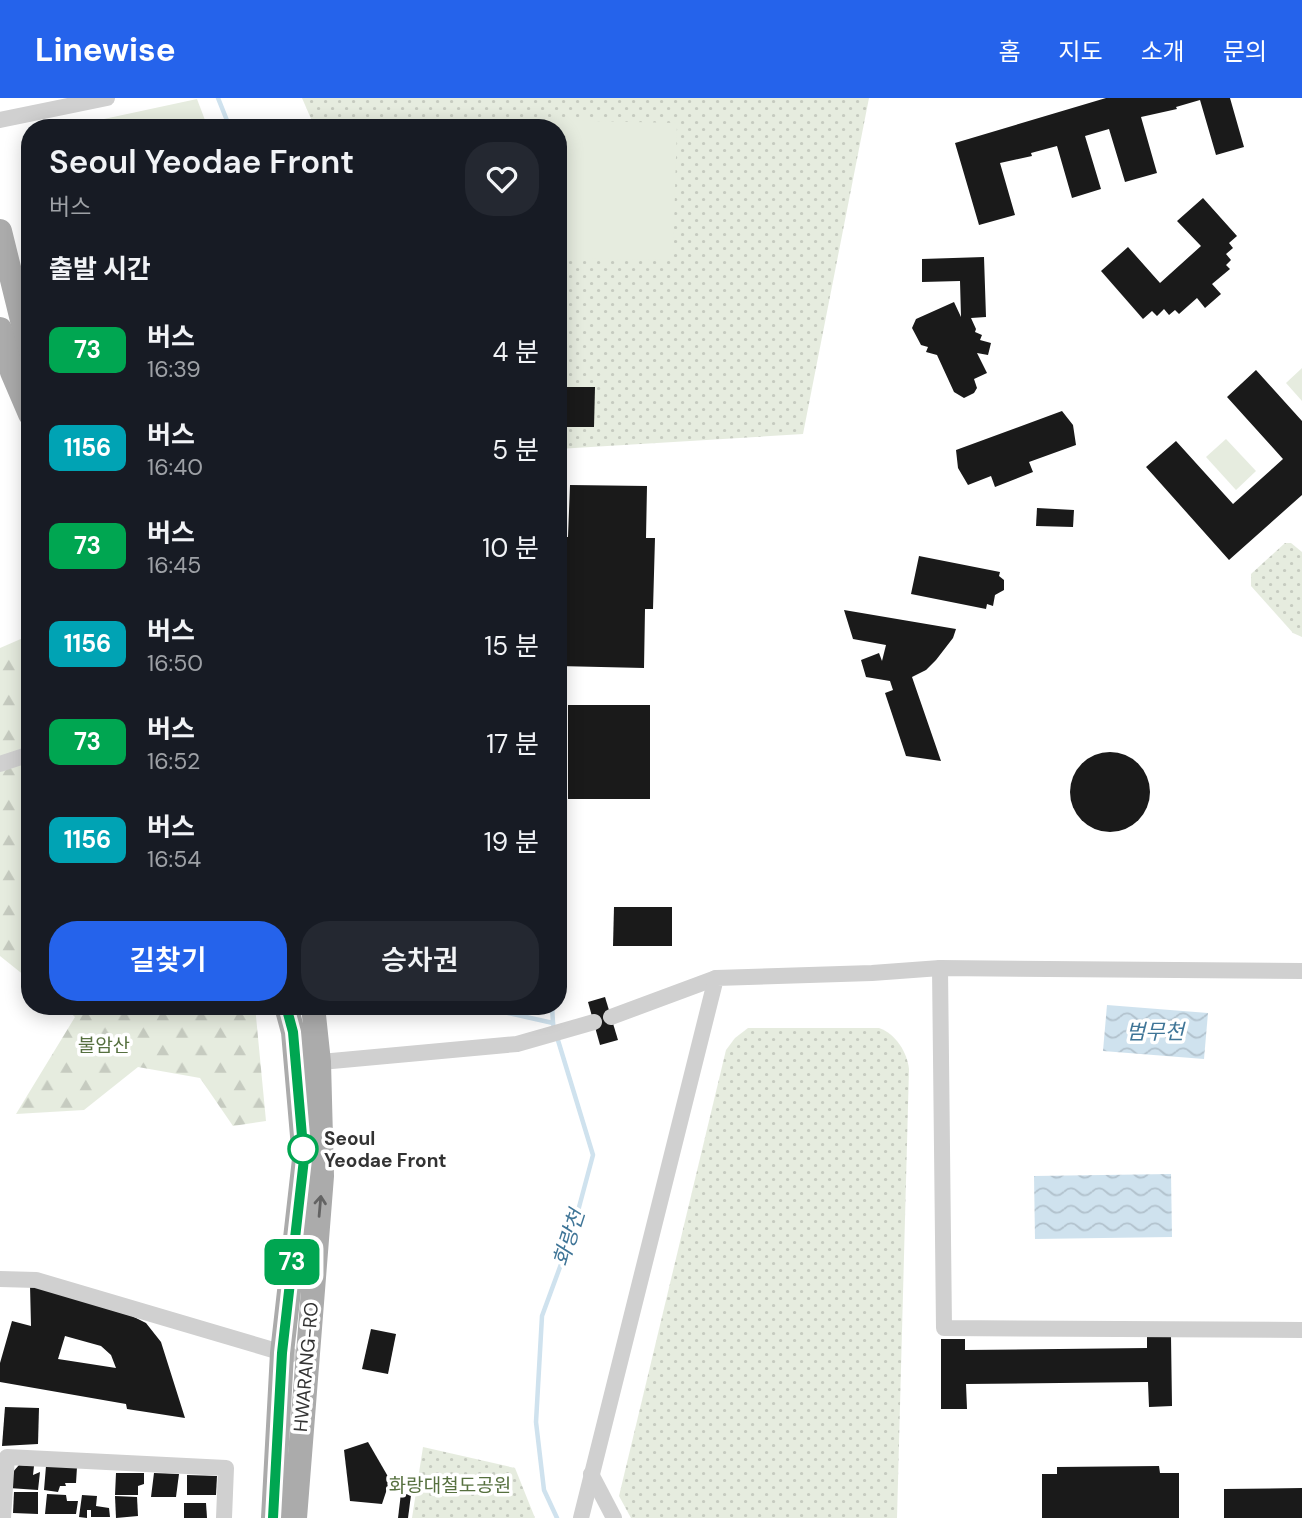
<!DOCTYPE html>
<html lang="ko">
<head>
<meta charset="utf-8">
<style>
	:root { --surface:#171b24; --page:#242831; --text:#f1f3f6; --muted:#9ea1a6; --accent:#2563eb }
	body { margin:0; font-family:"DM Sans","Noto Sans KR",sans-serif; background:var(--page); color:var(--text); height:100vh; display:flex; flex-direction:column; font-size:26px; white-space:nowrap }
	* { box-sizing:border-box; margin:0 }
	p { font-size:23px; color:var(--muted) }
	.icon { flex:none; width:38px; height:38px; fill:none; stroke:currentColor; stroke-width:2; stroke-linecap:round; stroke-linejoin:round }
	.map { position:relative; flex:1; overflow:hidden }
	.drawer { position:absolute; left:21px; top:21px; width:546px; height:896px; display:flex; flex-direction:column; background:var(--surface); border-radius:28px; box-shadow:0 4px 18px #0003 }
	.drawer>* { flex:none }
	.badge { padding:0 14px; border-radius:10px; font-size:24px; line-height:46px }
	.map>.badge { position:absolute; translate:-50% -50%; box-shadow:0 0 0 4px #fff }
	h2 { padding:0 28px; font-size:26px; line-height:63px }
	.round { display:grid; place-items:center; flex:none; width:74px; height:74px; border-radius:28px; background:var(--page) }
	.overview { display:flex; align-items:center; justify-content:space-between; height:119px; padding:0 28px }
	h1 { font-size:33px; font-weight:600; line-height:52px }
	.primary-button { display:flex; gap:14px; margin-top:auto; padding:14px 28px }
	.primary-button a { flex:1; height:80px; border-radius:28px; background:var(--accent); color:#fff; font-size:28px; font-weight:600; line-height:80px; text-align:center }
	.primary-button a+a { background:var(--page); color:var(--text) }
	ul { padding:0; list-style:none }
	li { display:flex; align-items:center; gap:21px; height:98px; padding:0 28px }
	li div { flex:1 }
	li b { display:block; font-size:26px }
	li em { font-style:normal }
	li .badge { min-width:77px; font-weight:700; text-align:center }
	header { display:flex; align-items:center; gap:42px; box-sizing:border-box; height:98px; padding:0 35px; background:var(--accent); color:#fff }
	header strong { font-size:33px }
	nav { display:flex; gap:38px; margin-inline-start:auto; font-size:24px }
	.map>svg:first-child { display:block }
	.grass { fill:url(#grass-dots) }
	.forest { fill:url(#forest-firs) }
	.pitch { fill:#e6ecdf }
	.water { fill:url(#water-waves) }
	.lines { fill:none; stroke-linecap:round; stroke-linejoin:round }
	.stream { stroke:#cfe2ee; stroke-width:4.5 }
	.building { fill:#1a1a1a; fill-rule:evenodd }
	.street { stroke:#d0d0d0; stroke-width:16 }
	.primary { stroke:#ababab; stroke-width:24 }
	.oneway { stroke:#636363 }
	.line-casing { stroke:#fff; stroke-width:16 }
	.line { stroke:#00a651; stroke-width:10 }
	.stop-dot { fill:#fff; stroke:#00a651; stroke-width:3.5 }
	.labels { text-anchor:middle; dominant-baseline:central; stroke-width:7; stroke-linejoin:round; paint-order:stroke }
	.park-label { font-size:19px; fill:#56703f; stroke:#fff }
	.stop-label { font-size:19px; font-weight:bold; fill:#333; stroke:#fff; text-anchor:start }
	.street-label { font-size:19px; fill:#333; stroke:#fff }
	.water-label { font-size:21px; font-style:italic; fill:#3f7597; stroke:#fff }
</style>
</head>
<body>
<header>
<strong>Linewise</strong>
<nav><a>홈</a><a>지도</a><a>소개</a><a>문의</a></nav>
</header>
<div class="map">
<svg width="1302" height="1420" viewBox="0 0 1302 1420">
	<defs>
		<pattern id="grass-dots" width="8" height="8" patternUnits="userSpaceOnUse" patternTransform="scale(1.75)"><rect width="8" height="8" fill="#e6ecdf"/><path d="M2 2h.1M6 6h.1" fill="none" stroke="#c6cbc0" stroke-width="1.8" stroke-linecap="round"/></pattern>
		<pattern id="forest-firs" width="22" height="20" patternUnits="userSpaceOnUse" patternTransform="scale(1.75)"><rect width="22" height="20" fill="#e6ecdf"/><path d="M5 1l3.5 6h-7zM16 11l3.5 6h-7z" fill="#c6cbc0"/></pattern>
		<pattern id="water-waves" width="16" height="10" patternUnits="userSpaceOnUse" patternTransform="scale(1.75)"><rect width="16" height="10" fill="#cfe2ee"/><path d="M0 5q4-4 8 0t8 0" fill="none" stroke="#b2c2cd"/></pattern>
	</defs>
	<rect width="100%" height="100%" fill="#fff"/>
	<g class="grass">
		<polygon points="302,0 869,0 803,336 558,351 558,30 315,30"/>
		<polygon points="1285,445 1291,445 1302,454 1302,539 1293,535 1251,488 1251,476"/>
		<path d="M 748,930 L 879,930 C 896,936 907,954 909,971 L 897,1420 L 631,1420 L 619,1398 L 726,952 L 735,940 Z"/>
		<polygon points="423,1349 515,1370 535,1420 412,1420"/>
	</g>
	<g class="forest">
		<polygon points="30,537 30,882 0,858 0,550"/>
		<polygon points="63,908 255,908 266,1023 233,1028 200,980 138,969 84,1012 16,1016 75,919"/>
	</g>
	<g class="pitch">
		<polygon points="197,1 208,30 62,30"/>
		<polygon points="464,20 677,25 673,162 558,160 558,30 463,30"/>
		<polygon points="1302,270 1302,303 1286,285"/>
		<polygon points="1226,341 1256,373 1236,392 1206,359"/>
	</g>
	<g class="water">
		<polygon points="1107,907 1208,915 1204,961 1103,953"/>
		<polygon points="1171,1076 1172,1139 1035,1141 1034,1078"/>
	</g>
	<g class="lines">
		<g class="stream">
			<polyline points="218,0 230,30"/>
			<polyline points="495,908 495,912 553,925 554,931"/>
			<polyline points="552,908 553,925"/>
			<polyline points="557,939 593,1057 571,1139 542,1218 536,1324 544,1392 557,1420"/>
		</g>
	</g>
	<g class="building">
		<polygon points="1106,0 1230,0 1244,49 1216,57 1200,2 1176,9 1177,11 1141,19 1157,75 1125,84 1109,31 1085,38 1101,91 1072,100 1057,48 1031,55 1032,58 1000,65 1015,117 979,127 955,45"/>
		<polygon points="1203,100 1237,138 1229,145 1233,150 1226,156 1231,162 1226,167 1230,171 1212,186 1221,196 1205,210 1197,200 1179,216 1175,212 1169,217 1164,211 1157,218 1152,213 1143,221 1101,173 1128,149 1160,185 1201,148 1177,123"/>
		<polygon points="984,159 986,219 971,220 976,231 975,234 982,237 980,242 991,245 988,257 977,255 987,275 974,281 977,290 974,295 964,300 954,294 937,257 926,254 928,249 921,247 912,230 916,221 954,204 961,219 960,183 922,184 922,161"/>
		<polygon points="1256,272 1302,323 1302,397 1229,462 1146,369 1176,343 1233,406 1283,361 1227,299"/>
		<polygon points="558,289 595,289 594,329 558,329"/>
		<polygon points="1062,313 1073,327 1076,347 1029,364 1033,374 995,389 991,378 968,387 958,370 956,352"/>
		<polygon points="570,387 647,388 646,440 655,440 653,511 645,511 644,570 558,568 558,439 568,439"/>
		<polygon points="1037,410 1074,412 1073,429 1036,428"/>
		<polygon points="919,458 1000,474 999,478 1004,482 1004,492 995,497 993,508 987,506 986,511 911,496"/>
		<polygon points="844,512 956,531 953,540 936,562 926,572 912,579 941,663 906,658 885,595 893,592 890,583 866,579 861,562 879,555 882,563 886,547 853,541"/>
		<rect x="568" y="607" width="82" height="94"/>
		<circle cx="1110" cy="694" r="40"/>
		<polygon points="614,809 672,809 672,848 613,848"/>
		<polygon points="605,899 618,942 600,947 588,904"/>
		<path d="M 30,1187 L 132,1218 L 146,1225 L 161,1244 L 185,1320 L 127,1311 L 126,1306 L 0,1284 L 0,1265 L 12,1223 L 31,1228 ZM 65,1238 L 101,1248 L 111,1257 L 116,1270 L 58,1261 Z"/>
		<polygon points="371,1231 396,1236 388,1276 362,1271"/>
		<polygon points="1171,1238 1172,1308 1149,1309 1148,1284 966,1286 967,1311 941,1311 941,1241 965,1241 965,1252 1147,1250 1147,1239"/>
		<polygon points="5,1309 39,1310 38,1346 2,1348"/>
		<polygon points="368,1344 390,1382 382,1406 350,1403 344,1352"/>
		<polygon points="19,1367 34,1368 33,1377 40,1374 38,1392 9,1390 12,1375"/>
		<polygon points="46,1368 77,1369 76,1385 65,1385 66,1388 60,1388 58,1394 44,1392"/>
		<polygon points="1159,1368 1160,1375 1179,1375 1179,1420 1042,1420 1042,1376 1057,1376 1057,1369"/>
		<polygon points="116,1375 144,1375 144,1386 138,1388 138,1397 115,1397"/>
		<polygon points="154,1375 179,1376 176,1399 151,1399"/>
		<polygon points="187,1377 217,1378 216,1397 187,1397"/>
		<polygon points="1302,1390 1302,1420 1224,1420 1224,1391"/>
		<polygon points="14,1394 38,1394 38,1416 13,1415"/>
		<polygon points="401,1395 411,1397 408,1420 398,1420"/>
		<polygon points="47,1396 66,1397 67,1403 78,1403 76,1416 45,1416"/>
		<polygon points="82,1397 97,1398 96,1408 109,1410 110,1419 91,1419 91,1412 87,1412 87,1420 79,1419"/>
		<polygon points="115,1398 137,1399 138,1418 116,1420"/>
		<polygon points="184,1405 206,1405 207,1420 184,1420"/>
	</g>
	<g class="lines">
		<g class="street">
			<polyline points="0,22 107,0"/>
			<polyline points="0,666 30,656"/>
			<polyline points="940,870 944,1230 1302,1232"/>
			<polyline points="611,919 716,880"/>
			<polyline points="310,965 517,946 594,924"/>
			<polyline points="0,1181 36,1182 290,1257"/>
			<polyline points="591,1376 614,1420"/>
			<polyline points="3,1420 7,1359 226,1370 224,1420"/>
			<polyline points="581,1420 716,880 872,875 940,870 1302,873"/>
		</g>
		<g class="primary">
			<polyline points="0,133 30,255"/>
			<polyline points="0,231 12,274 30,316"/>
			<polyline points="273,1420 282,1255 304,1061 293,934 286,908"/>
			<polyline points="295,1420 322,1078 319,964 313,908"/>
		</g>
	</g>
	<defs><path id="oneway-shaft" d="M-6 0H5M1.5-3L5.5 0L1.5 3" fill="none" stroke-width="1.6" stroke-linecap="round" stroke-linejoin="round" transform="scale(1.75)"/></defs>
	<use class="oneway" href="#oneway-shaft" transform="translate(320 1108) rotate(-85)"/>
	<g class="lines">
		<g class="line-casing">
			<polyline id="line" points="273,1420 282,1255 304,1061 293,934 286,908"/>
		</g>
		<use href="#line" class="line"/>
	</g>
	<circle class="stop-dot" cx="303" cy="1051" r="14"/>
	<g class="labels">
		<g class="park-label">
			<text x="104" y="947">불암산</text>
			<text x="450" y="1387">화랑대철도공원</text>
		</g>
		<g class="stop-label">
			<text x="324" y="1040">Seoul<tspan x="324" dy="22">Yeodae Front</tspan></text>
		</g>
		<g class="street-label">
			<text transform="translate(306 1269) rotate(-85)">HWARANG-RO</text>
		</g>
		<g class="water-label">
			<text x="1155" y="934">범무천</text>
			<text transform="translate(569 1140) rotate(-72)">화랑천</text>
		</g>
	</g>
</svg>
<b class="badge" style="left:292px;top:1164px;background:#00a651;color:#fff">73</b>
<section class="drawer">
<div class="overview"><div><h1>Seoul Yeodae Front</h1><p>버스</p></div><a class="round"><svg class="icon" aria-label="heart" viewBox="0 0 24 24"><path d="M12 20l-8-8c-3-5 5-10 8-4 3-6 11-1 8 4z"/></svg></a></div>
<h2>출발 시간</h2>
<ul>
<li><span class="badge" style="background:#00a651;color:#fff">73</span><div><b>버스</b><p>16:39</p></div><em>4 분</em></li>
<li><span class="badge" style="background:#00a3b4;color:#fff">1156</span><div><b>버스</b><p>16:40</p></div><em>5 분</em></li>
<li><span class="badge" style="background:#00a651;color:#fff">73</span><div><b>버스</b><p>16:45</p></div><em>10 분</em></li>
<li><span class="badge" style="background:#00a3b4;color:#fff">1156</span><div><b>버스</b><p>16:50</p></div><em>15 분</em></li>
<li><span class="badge" style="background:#00a651;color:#fff">73</span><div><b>버스</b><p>16:52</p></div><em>17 분</em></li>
<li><span class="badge" style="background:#00a3b4;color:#fff">1156</span><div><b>버스</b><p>16:54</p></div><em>19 분</em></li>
</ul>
<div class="primary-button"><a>길찾기</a><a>승차권</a></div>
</section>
</div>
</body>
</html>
